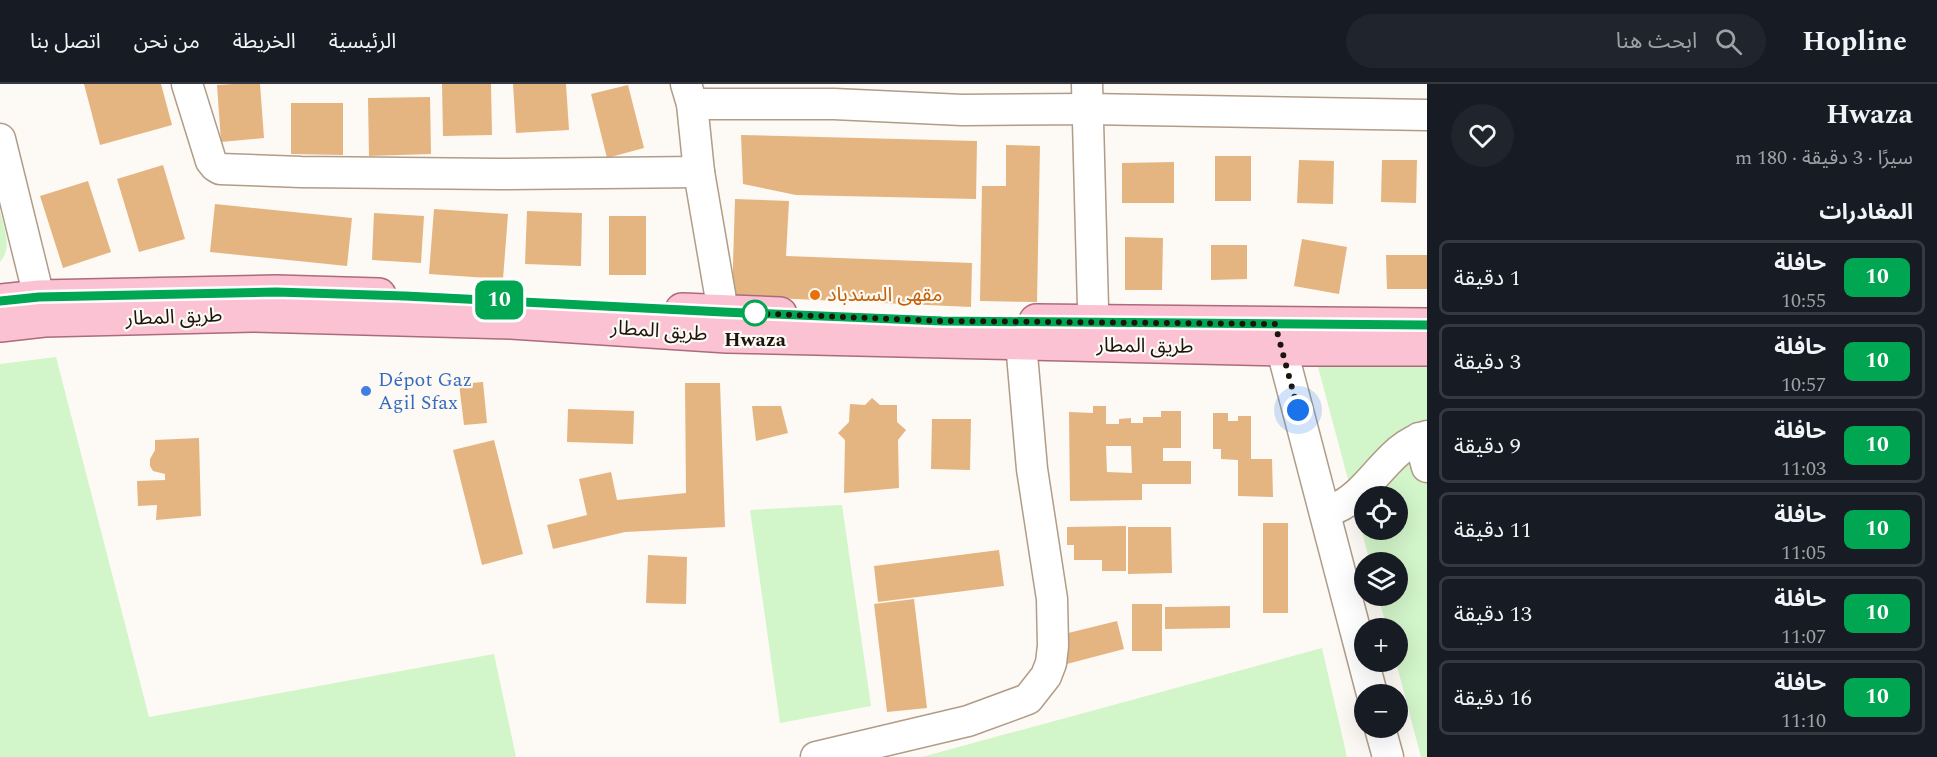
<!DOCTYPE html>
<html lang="ar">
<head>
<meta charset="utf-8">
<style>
	:root { --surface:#171b24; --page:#20242c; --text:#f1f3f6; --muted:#9ea1a6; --line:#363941 }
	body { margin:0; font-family:Spectral,"Noto Sans Arabic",serif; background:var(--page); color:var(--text); direction:rtl; height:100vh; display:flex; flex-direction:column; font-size:22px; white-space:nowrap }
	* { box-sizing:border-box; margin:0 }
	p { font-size:20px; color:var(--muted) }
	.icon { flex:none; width:33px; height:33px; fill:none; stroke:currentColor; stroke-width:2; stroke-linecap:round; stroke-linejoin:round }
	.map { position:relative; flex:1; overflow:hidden; direction:ltr }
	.drawer { display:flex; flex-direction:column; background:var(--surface); width:510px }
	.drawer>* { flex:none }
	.badge { padding:0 12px; border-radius:9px; font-size:21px; line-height:39px }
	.buttons { position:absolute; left:1354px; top:402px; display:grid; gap:12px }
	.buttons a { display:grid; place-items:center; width:54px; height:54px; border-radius:50%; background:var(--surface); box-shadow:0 6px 24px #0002; font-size:30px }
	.you { position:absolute; width:30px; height:30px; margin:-15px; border:4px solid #fff; border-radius:50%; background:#1a73e8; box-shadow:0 0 0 9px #1a73e833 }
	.map>.badge { position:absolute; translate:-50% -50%; box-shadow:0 0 0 3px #fff }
	h2 { padding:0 24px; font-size:22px; line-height:54px }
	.round { display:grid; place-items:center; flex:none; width:63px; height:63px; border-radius:32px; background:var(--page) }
	.summary { display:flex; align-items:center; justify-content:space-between; height:102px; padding:0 24px }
	h1 { font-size:28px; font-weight:700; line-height:45px }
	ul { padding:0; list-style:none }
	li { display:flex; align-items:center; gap:18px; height:75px; margin:0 12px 9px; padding:0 12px; border:3px solid var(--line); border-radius:9px }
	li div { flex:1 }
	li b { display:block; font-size:22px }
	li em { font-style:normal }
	li .badge { min-width:66px; font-weight:700; text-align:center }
	header { display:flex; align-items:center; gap:36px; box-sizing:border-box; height:84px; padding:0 30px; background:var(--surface); border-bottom:2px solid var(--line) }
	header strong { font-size:28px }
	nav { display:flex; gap:33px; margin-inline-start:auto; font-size:21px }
	.search { width:420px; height:54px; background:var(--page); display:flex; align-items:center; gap:15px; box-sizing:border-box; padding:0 21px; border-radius:33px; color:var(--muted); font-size:22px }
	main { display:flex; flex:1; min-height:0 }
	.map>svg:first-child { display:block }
	.green { fill:#d3f5ca; fill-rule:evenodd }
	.building { fill:#e4b581; fill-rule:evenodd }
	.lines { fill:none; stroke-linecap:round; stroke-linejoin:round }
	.minor-casing { stroke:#b09c88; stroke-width:33 }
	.major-casing { stroke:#ab6b7a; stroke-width:36 }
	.minor { stroke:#fff; stroke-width:30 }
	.major { stroke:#fbc2d3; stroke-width:33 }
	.line-casing { stroke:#fff; stroke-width:14 }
	.line { stroke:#00a651; stroke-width:9 }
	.walk { stroke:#1c150d; stroke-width:6; stroke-dasharray:0 10.8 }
	.food-dot { fill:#e8710a; stroke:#fdf9f4; stroke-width:2 }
	.stop-dot { fill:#fff; stroke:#00a651; stroke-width:3 }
	.shop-dot { fill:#3f7fe0; stroke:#fdf9f4; stroke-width:2 }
	.labels { text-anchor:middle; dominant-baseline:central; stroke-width:4.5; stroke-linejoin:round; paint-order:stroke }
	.food-label { font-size:20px; fill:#c56008; stroke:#fdf9f4; text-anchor:start }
	.street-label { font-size:20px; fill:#1c150d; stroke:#fdf9f4 }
	.stop-label { font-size:20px; font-weight:bold; fill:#1c150d; stroke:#fdf9f4 }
	.shop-label { font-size:20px; fill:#366cbe; stroke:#fdf9f4; text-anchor:start }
</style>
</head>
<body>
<header>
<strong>Hopline</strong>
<div class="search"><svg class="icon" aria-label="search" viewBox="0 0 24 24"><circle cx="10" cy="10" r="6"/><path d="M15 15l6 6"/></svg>ابحث هنا</div>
<nav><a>الرئيسية</a><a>الخريطة</a><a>من نحن</a><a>اتصل بنا</a></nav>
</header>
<main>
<section class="drawer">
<div class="summary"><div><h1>Hwaza</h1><p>سيرًا · 3 دقيقة · 180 m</p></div><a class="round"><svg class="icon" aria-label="heart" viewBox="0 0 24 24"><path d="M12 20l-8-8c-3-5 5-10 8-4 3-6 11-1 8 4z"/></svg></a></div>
<h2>المغادرات</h2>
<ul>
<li><span class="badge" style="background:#00a651;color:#fff">10</span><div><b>حافلة</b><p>10:55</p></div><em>1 دقيقة</em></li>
<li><span class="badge" style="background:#00a651;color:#fff">10</span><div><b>حافلة</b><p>10:57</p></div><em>3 دقيقة</em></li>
<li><span class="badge" style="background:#00a651;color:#fff">10</span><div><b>حافلة</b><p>11:03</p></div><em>9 دقيقة</em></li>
<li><span class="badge" style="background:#00a651;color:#fff">10</span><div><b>حافلة</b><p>11:05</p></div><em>11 دقيقة</em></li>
<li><span class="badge" style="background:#00a651;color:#fff">10</span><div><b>حافلة</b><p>11:07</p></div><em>13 دقيقة</em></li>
<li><span class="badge" style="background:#00a651;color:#fff">10</span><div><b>حافلة</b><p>11:10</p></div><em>16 دقيقة</em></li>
</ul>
</section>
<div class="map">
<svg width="1427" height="673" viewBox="0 0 1427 673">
	<rect width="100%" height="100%" fill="#fdf9f4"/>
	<g class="green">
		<path d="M 0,127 C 4,145 13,163 0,178 Z"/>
		<polygon points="56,273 149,633 494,570 516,673 0,673 0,280"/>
		<path d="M 1317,279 L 1427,281 L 1427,673 L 1421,673 L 1396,578 L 1398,578 L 1398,544 L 1387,544 L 1378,512 L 1398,512 L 1398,478 L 1370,478 ZM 1365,412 L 1398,412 L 1398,446 L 1365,446 Z"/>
		<polygon points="842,421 871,622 780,639 750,426"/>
		<polygon points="1322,564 1347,673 922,673"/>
	</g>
	<g class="building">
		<polygon points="84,0 161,0 172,41 100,61"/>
		<polygon points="234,0 260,0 264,54 221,58 217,1"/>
		<polygon points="442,0 491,0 492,51 443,52"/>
		<polygon points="513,0 566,0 569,46 516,49"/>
		<polygon points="628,1 644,64 607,74 591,10"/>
		<polygon points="430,13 431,70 369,72 368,14"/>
		<polygon points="291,19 343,19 343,71 291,70"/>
		<polygon points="741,51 977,57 976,115 796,111 743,100"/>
		<polygon points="1006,61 1040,62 1037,218 980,217 982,102 1006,102"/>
		<rect x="1215" y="72" width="36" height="45"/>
		<polygon points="1299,76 1334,77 1333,120 1297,119"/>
		<polygon points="1382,76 1417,76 1416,119 1381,118"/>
		<polygon points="1174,78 1174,119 1122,119 1122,79"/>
		<polygon points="163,81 185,155 139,168 117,95"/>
		<polygon points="88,97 111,168 63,184 40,112"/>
		<polygon points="735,115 789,117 786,172 972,179 971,223 732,212"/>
		<polygon points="215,120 352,134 347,182 210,168"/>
		<polygon points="434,125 508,130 503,195 429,190"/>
		<polygon points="527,127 582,129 581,182 525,180"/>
		<polygon points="374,129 424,132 421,179 372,176"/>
		<rect x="609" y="132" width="37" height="59"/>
		<polygon points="1125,153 1163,154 1162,206 1125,206"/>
		<polygon points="1302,155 1347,163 1339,210 1294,202"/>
		<polygon points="1211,161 1247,161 1247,195 1211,196"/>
		<polygon points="1386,171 1427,171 1427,205 1387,205"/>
		<polygon points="483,298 487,339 464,341 459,300"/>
		<polygon points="685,299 720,299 725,443 625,448 553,465 547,441 587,431 579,395 611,388 617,416 686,409"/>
		<polygon points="872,314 880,321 897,321 897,338 906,346 898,356 899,404 844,409 845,356 838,349 849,338 850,320 865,321"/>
		<polygon points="752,322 781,322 788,349 756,357"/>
		<path d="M 1093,322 L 1106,322 L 1106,340 L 1119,340 L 1119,335 L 1131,334 L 1131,339 L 1143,339 L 1143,333 L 1161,333 L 1161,327 L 1181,327 L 1181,364 L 1163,364 L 1163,377 L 1191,377 L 1191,400 L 1142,400 L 1142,416 L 1070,417 L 1069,328 L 1093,329 ZM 1106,362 L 1131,362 L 1132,389 L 1107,388 Z"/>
		<polygon points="568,325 634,327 633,360 567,358"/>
		<polygon points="1213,329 1228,329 1228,337 1238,337 1238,332 1251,332 1251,375 1272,375 1273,413 1238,412 1238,376 1221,375 1221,365 1213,365"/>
		<polygon points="932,335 971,335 970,386 931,385"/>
		<polygon points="199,354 201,432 156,436 157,421 138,422 137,397 165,396 165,390 153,387 150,382 150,375 155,366 155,356"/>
		<polygon points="494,356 523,470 482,481 453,366"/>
		<rect x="1263" y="439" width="25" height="90"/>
		<polygon points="1126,442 1126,487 1102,487 1102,476 1074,476 1074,461 1067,461 1067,443"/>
		<polygon points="1128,443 1171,443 1172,489 1128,490"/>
		<polygon points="999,466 1004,502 878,518 874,482"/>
		<polygon points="648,471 687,473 686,520 646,519"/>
		<polygon points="914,515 927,624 887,628 874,520"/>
		<rect x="1132" y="520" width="30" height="47"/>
		<polygon points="1230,522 1230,544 1165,545 1165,523"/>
		<polygon points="1117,537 1124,565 1063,581 1056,552"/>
	</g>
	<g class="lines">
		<g class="minor-casing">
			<g id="minor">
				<polyline points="187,0 211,77 215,82 220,85 301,88 499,90 699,88"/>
				<polyline points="686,0 692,20 699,88 727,251"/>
				<polyline points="1087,0 1094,261"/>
				<polyline points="692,20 834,20 962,26 1087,25 1427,31"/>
				<polyline points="0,55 39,213"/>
				<polyline points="1276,243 1372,610"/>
				<polyline points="1419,354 1427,383"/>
				<path d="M 1325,428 C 1330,426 1337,424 1342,421 C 1374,403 1390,361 1427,352"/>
				<polyline points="1380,644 1388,673"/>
				<polyline points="816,673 968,637 1028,615 1046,592 1051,579 1053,562 1052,515 1032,385 1021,259"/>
			</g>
		</g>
		<g class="major-casing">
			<g id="major">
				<polyline points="0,217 39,213 276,208 379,211"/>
				<polyline points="682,226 780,230"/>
				<polyline points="1036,237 1427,241"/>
				<polyline points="0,241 44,236 253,231 511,238 727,252 1282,265 1427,265"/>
			</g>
		</g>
		<use href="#minor" class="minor"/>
		<use href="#major" class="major"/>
	</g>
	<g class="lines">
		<g class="line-casing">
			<polyline id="line" points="0,217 39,213 276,208 405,212 723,228 942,237 1427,241"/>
		</g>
		<use href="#line" class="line"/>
		<polyline class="walk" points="755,229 745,229 942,237 1275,240 1298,326"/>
	</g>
	<circle class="food-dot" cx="815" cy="211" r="6"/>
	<circle class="stop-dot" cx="755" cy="229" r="12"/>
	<circle class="shop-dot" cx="366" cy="307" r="6"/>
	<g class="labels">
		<g class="food-label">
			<text x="827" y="211">مقهى السندباد</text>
		</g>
		<g class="street-label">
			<text transform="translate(174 233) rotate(-2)">طريق المطار</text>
			<text transform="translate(659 247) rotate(4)">طريق المطار</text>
			<text transform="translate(1145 262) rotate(1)">طريق المطار</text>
		</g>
		<g class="stop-label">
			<text x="755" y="256">Hwaza</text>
		</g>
		<g class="shop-label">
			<text x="378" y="296">Dépot Gaz<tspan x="378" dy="23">Agil Sfax</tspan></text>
		</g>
	</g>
</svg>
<div class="buttons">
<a><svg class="icon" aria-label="locate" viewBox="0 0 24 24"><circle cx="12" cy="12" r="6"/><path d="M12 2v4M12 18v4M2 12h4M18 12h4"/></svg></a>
<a><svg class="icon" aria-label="layers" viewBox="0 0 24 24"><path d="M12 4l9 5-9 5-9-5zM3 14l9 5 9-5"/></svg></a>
<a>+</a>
<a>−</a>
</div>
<div class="you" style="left:1298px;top:326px"></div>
<b class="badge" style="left:499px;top:216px;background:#00a651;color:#fff">10</b>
</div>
</main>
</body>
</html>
